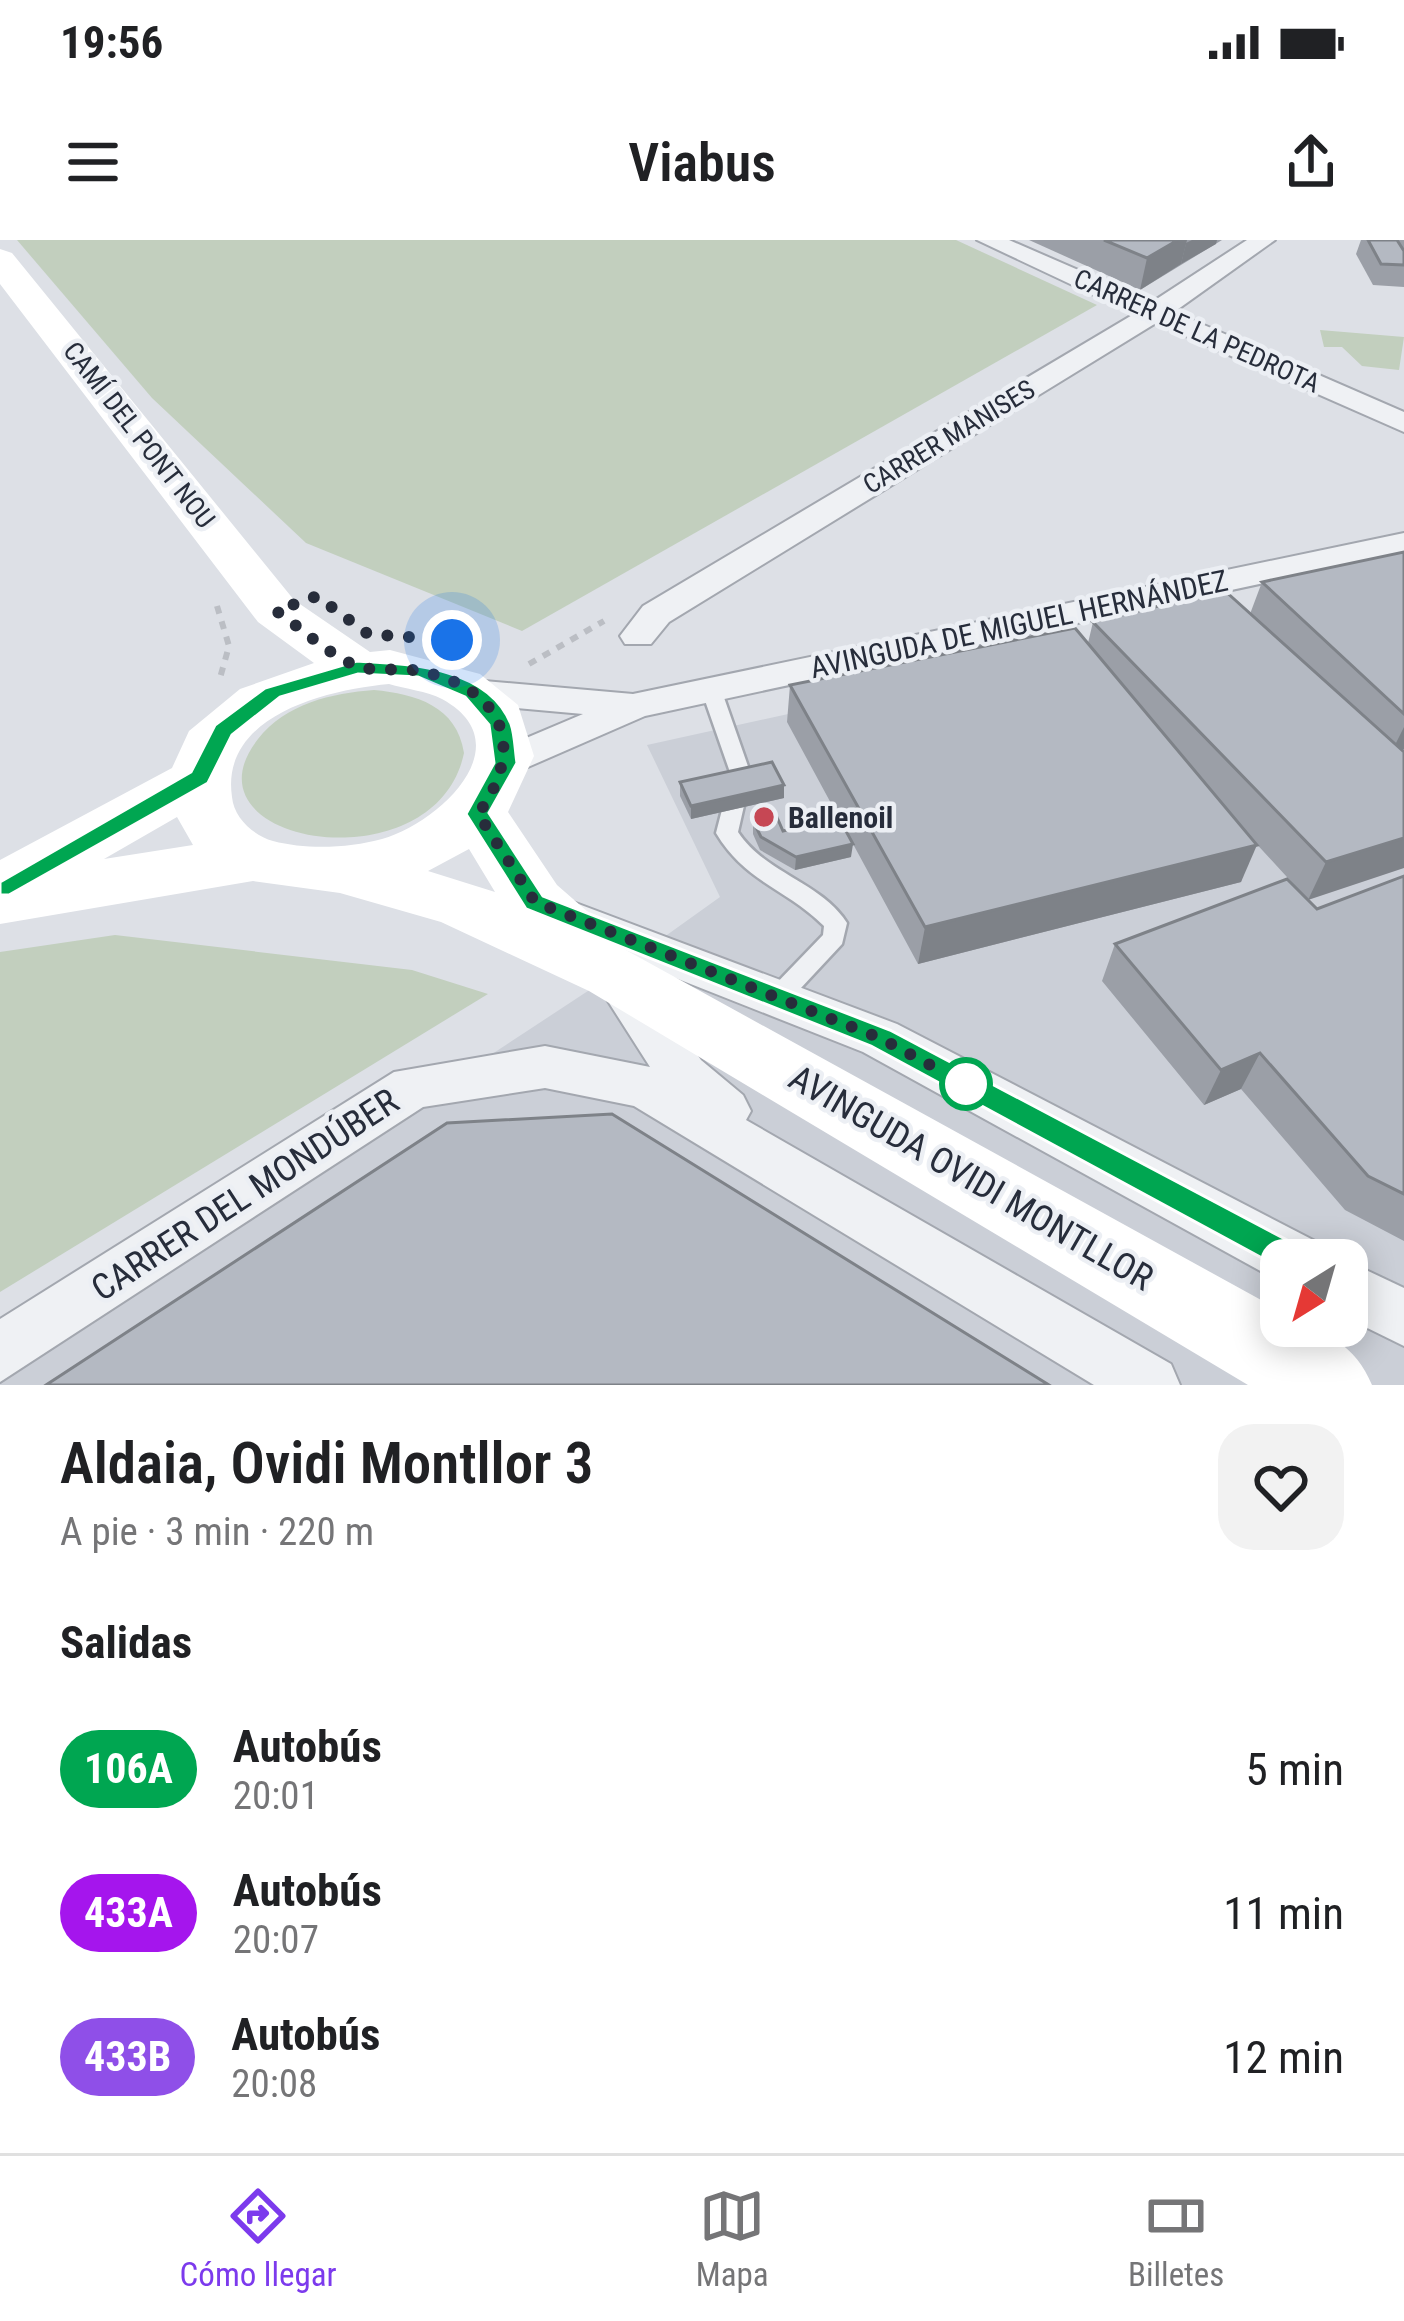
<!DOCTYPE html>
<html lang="es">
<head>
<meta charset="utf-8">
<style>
	:root { --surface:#fff; --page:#f2f2f2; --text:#202124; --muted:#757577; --line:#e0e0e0; --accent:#7c3aed }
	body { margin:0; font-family:"Roboto Condensed",sans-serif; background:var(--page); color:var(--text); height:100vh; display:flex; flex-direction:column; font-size:45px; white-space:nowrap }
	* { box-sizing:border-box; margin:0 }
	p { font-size:39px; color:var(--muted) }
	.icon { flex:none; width:66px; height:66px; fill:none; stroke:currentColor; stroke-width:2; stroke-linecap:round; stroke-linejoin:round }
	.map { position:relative; height:1145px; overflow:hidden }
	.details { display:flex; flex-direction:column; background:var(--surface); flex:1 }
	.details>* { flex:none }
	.badge { padding:0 24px; border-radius:39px; font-size:42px; line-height:78px }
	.needle { width:78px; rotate:217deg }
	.fabs { position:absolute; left:1260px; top:999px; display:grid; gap:24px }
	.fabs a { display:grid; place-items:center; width:108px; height:108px; border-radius:24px; background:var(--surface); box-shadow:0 6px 30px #0003; font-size:60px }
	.you { position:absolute; width:60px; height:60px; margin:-30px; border:9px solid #fff; border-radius:50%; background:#1a73e8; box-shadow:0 0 0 18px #1a73e833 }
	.map>.badge { position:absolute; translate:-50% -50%; box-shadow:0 0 0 6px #fff }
	h2 { padding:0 60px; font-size:45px; line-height:108px }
	.round { display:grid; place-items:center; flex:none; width:126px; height:126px; border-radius:36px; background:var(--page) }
	.summary { display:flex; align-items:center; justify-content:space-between; height:204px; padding:0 60px }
	h1 { font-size:57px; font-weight:600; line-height:90px }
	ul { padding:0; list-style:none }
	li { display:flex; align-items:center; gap:36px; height:144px; padding:0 60px }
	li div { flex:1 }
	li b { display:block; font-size:45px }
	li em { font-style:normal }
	li .badge { min-width:132px; font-weight:700; text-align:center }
	.status { display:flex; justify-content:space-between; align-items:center; height:84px; padding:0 60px; background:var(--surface); direction:ltr }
	.status svg { height:33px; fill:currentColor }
	header { display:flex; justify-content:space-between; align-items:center; height:156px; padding:0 60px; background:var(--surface); font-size:54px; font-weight:600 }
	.menu { display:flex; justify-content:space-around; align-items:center; height:168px; border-top:3px solid var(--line); background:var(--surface); font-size:33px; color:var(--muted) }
	.menu a { display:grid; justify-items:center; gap:6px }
	.menu .active { color:var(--accent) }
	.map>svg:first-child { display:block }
	.built { fill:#cbcfd7; fill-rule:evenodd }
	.green { fill:#c2cfbe }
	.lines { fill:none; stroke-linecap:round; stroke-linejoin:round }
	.lane-casing { stroke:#a3a7af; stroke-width:5 }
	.street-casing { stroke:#a3a7af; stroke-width:4 }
	.path { stroke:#bbbec4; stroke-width:6; stroke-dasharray:8 8; stroke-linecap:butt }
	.lane { fill:#eff1f4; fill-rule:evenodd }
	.street { fill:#eff1f4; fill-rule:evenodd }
	.secondary { fill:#fff; fill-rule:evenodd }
	.wall { fill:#9b9fa7 }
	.shaded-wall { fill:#7e8288 }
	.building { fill:#b4b9c2; stroke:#7e8288; stroke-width:3 }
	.line { fill:#00a651; stroke:#fff; stroke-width:3 }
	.walk { stroke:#272d3b; stroke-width:12; stroke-dasharray:0 21.6 }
	.poi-dot { fill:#c64754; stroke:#eceff4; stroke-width:4.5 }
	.stop-dot { fill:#fff; stroke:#00a651; stroke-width:6 }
	.labels { text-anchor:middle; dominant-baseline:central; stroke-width:9; stroke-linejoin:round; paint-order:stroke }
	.far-street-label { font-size:27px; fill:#272d3b; stroke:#eceff4 }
	.street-label { font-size:30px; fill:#272d3b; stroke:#eceff4 }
	.poi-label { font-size:30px; font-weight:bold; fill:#272d3b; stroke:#eceff4; text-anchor:start }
	.near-street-label { font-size:36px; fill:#272d3b; stroke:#eceff4 }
</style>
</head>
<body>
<div class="status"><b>19:56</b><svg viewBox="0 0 49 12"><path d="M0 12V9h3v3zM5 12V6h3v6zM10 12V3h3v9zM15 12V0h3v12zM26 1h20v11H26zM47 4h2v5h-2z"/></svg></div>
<header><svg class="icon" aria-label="menu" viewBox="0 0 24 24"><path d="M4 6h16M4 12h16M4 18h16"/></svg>Viabus<svg class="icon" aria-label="share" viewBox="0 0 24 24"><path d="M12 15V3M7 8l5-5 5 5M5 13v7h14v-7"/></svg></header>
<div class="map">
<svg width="1404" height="1145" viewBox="0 0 1404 1145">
	<rect width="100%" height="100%" fill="#dde0e6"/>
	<path class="built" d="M 1404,339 L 1404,1145 L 0,1145 L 0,1138 L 597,745 L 720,657 L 647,505 ZM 1281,1020 L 1347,1020 L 1347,1086 L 1281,1086 Z"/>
	<g class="green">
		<polygon points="17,0 956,0 1097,65 522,391 306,303 152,158"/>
		<polygon points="1320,90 1404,97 1399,130 1362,126 1342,107 1324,107"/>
		<path d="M 374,450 C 416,454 457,466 464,513 C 436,648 175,605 258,499 C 285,464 332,453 374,450 Z"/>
		<polygon points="115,695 412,730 488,754 0,1052 0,712"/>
	</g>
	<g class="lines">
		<g class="lane-casing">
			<path id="lane" d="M 711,443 L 721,449 L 751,535 L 738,592 C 766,634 821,642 847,683 L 842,704 L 786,764 L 778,767 L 770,764 L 766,757 L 770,750 L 823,695 L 824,686 C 786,648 746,643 716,593 L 731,535 L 701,449 Z"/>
		</g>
		<g class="street-casing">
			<g id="street">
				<polygon points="977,0 1009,0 1152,62 1247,0 1275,0 1174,72 1404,172 1404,192 1156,83 669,382 651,404 625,404 620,396 643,366 1134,74"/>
				<polygon points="1404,293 1404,313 645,476 505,537 491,533 485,523 491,513 583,474 473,464 459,461 454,452 459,443 473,440 633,454"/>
				<polygon points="560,657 897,784 1315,1001 1323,1020 1281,1020 1281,1041 1275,1039 863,812 544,686 537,674 544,662"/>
				<polygon points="621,725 638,731 701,820 743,855 751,871 746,880 1171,1124 1180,1145 1094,1145 634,866 545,848 423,867 0,1142 0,1079 394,832 545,806 650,827 597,744 604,731"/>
				<polygon points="1347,1021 1404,1048 1404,1106 1347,1078"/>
			</g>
		</g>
		<g class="path">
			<polyline points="217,366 229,406 220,438"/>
			<polyline points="438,399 470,407"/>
			<polyline points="529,424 604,381"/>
		</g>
		<use href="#lane" class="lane"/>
		<use href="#street" class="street"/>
		<path class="secondary" d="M 0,9 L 12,13 L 294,360 L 370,412 L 390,410 L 480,434 L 518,465 L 534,516 L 508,572 L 557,645 L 604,686 L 613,703 L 1281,1071 L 1281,1086 C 1324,1086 1356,1106 1372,1145 L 1248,1145 L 589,751 L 441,682 L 340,653 L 253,641 L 0,684 L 0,620 L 172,528 L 189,491 L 240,449 L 314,423 L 258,382 L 0,44 ZM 389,444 C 405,449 427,451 442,459 C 524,504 439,583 382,599 C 349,608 307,610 273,601 C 253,595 234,578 232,557 C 220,476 325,450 389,444 ZM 177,577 L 193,605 L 104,619 ZM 469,609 L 495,652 L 428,631 Z"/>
	</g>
	<g class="wall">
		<polygon points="1029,0 1222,0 1140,50"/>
		<polygon points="1361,0 1404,0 1404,47 1373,45 1356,14"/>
		<polygon points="1404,312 1404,509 1308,660 1252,599 1241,642 918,724 787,482 790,445 1088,403 1093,382 1250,374 1262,342"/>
		<polygon points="680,542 784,545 784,558 691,579 680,556"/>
		<polygon points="753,581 783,591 851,617 795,630 760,610 753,594"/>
		<polygon points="1404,636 1404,1001 1345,970 1241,849 1204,865 1102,741 1115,704 1317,669"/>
	</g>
	<g class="shaded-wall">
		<polygon points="1178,0 1187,0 1181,24 1140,50 1147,18"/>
		<polygon points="1192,0 1217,0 1216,4 1181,24 1186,3"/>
		<polygon points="1404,487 1404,509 1390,515"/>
		<polygon points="784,545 784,558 691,579 691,566"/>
		<polygon points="1404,598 1404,628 1308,660 1326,622"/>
		<polygon points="853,604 851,617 795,630 796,617"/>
		<polygon points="1257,605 1241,642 918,724 925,687"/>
		<polygon points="1260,813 1241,849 1204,865 1221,830"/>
	</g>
	<g class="building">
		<polygon points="1104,0 1178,0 1147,18"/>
		<polygon points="1368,0 1397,0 1404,11 1404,25 1381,24"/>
		<polygon points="1404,312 1404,474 1262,342"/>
		<polygon points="1224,350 1404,512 1404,598 1326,622 1093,382"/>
		<polygon points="1075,388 1257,605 925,687 790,445"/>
		<polygon points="772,522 784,545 691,566 680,542"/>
		<polygon points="776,575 783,591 839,578 853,604 796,617 761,597 753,581"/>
		<polygon points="1404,636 1404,954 1368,936 1260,813 1221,830 1115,704 1287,639 1317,669"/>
		<polygon points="612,874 1049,1145 46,1145 447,883"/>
	</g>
	<path class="line" d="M 357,421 C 408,424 488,426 511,484 C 515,495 515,511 517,523 L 489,573 L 543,656 L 890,790 L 1306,1010 L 1311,1020 L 1306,1030 L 1295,1035 L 1284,1030 L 871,806 L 526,669 L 466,574 L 494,523 L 489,485 L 465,457 L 418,437 L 358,434 L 280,457 L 232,495 L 208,543 L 9,655 L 0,655 L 0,642 L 191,532 L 215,485 L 265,448 Z"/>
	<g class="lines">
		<path class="walk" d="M 452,400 L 368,394 L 317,356 L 276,371 C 301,388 327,413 354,425 C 371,433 399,427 419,431 C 502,447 528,506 478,574 L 535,662 L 880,798 L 966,844"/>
	</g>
	<circle class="poi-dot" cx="764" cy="577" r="12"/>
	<circle class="stop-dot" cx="966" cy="844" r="24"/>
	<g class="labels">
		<g class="far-street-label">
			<text transform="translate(1197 91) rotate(24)">CARRER DE LA PEDROTA</text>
			<text transform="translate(139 195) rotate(52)">CAMÍ DEL PONT NOU</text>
			<text transform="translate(949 197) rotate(-31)">CARRER MANISES</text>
		</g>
		<g class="street-label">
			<text transform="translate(1019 384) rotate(-12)">AVINGUDA DE MIGUEL HERNÁNDEZ</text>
		</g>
		<g class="poi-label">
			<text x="788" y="577">Ballenoil</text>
		</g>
		<g class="near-street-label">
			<text transform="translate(971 938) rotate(30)">AVINGUDA OVIDI MONTLLOR</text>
			<text transform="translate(245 955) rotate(-33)">CARRER DEL MONDÚBER</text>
		</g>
	</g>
</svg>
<div class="fabs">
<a><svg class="needle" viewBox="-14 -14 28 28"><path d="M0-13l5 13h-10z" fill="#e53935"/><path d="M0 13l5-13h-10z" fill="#757577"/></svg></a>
</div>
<div class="you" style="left:452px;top:400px"></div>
</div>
<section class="details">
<div class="summary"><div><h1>Aldaia, Ovidi Montllor 3</h1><p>A pie · 3 min · 220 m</p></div><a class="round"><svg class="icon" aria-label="heart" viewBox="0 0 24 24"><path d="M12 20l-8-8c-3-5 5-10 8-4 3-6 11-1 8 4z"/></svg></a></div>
<h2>Salidas</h2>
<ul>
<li><span class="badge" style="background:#00a651;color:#fff">106A</span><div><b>Autobús</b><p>20:01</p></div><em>5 min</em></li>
<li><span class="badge" style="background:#a515ed;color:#fff">433A</span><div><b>Autobús</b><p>20:07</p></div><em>11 min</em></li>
<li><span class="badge" style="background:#8f4fe8;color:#fff">433B</span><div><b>Autobús</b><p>20:08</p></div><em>12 min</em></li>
</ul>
</section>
<nav class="menu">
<a class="active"><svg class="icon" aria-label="directions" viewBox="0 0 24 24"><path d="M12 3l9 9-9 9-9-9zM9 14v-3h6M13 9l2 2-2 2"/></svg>Cómo llegar</a>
<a><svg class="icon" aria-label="map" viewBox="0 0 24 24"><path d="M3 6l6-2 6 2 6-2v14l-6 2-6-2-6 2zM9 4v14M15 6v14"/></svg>Mapa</a>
<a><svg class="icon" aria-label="tickets" viewBox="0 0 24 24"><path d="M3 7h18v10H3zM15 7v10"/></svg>Billetes</a>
</nav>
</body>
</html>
